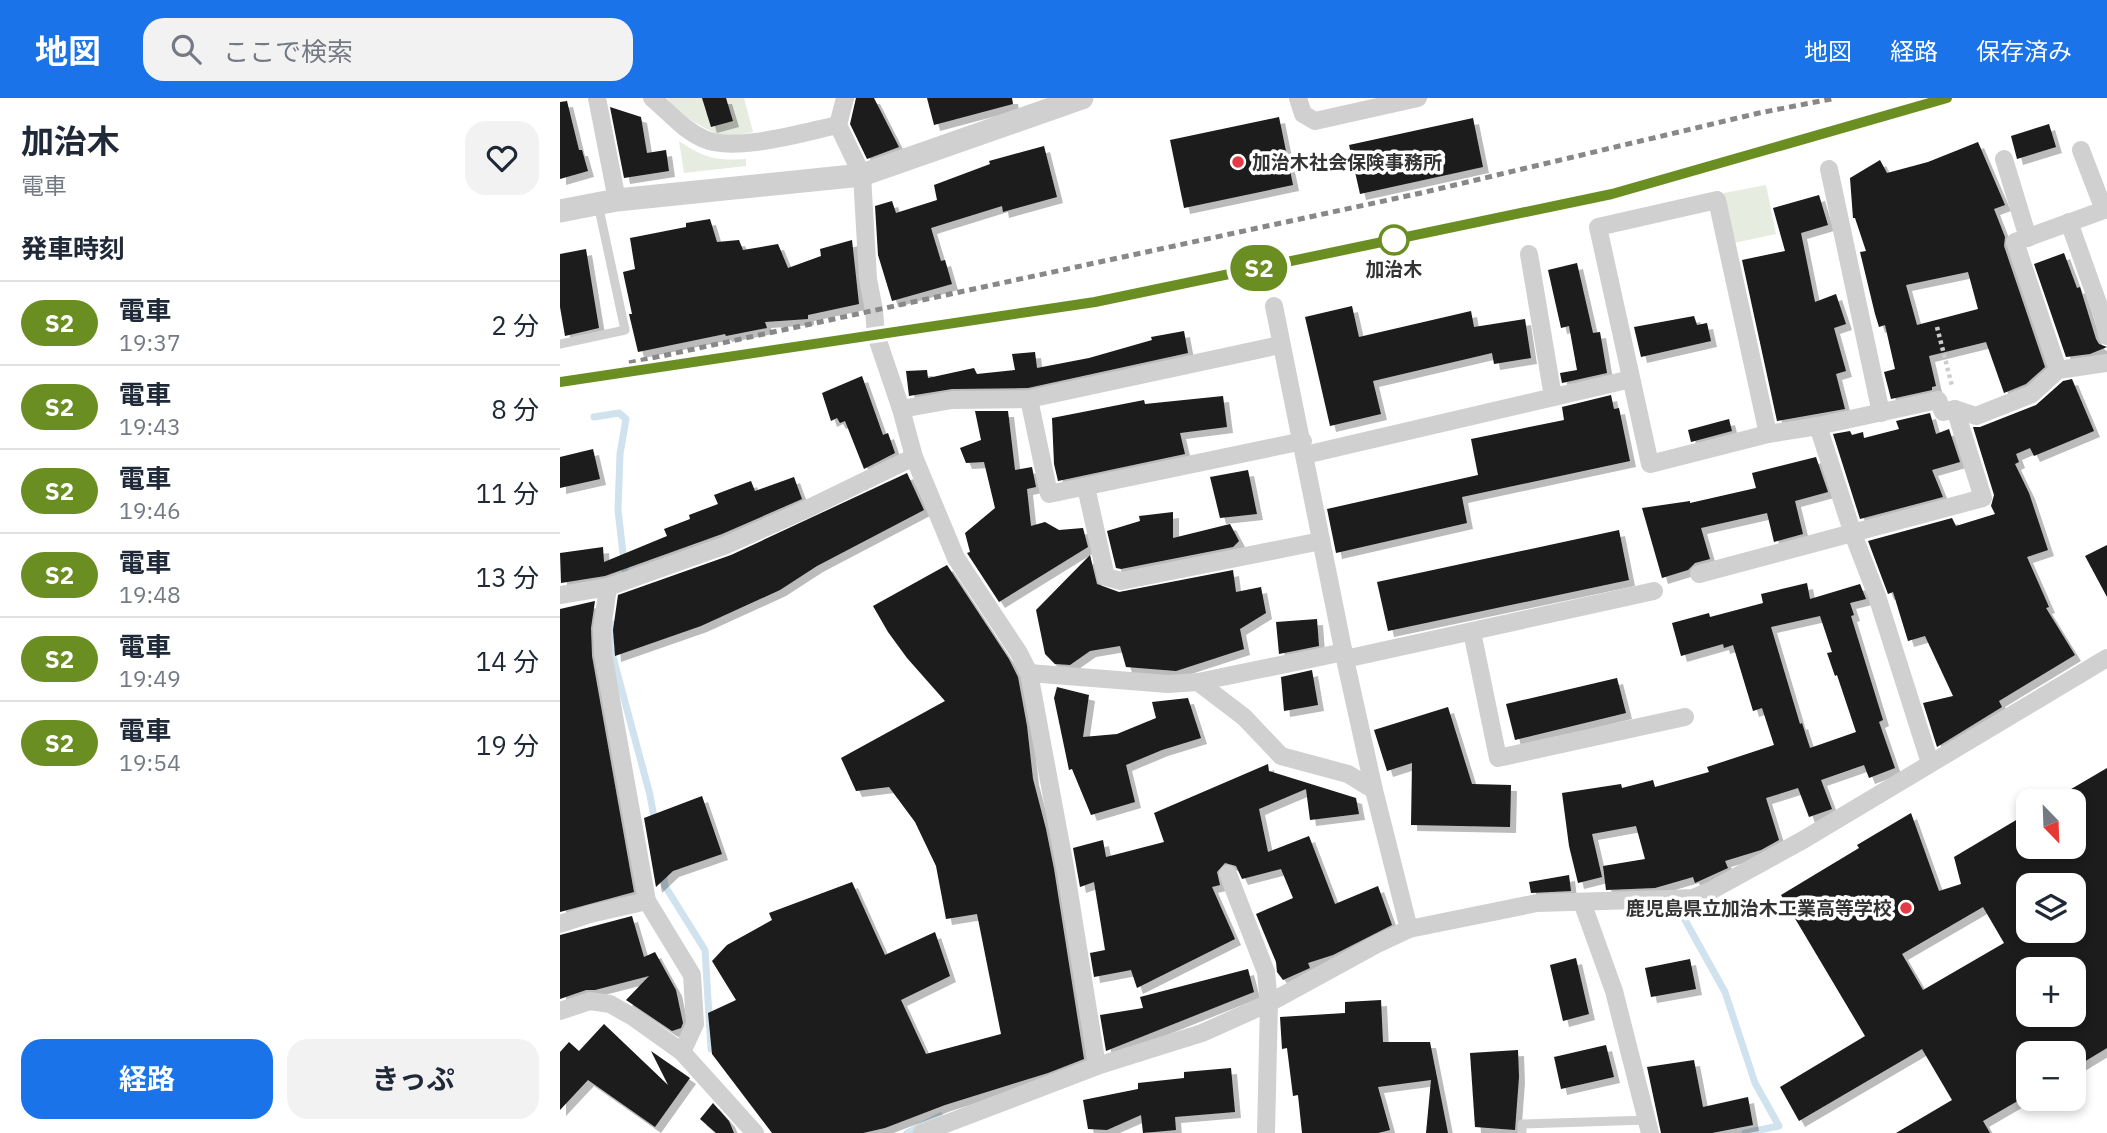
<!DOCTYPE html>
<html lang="ja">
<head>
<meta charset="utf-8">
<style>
	:root { --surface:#fff; --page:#f2f2f3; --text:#1f2937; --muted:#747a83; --line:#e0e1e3; --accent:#1a73e8 }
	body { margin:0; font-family:"IBM Plex Sans","Noto Sans JP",sans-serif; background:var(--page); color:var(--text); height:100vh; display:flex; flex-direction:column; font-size:26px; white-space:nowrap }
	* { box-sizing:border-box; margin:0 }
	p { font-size:23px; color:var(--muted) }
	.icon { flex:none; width:38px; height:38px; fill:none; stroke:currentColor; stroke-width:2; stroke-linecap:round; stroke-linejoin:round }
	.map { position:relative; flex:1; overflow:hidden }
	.details { display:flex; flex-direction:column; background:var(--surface); width:560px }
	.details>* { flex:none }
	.badge { padding:0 14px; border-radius:23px; font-size:24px; line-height:46px }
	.needle { width:46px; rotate:157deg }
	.buttons { position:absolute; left:1456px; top:691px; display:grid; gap:14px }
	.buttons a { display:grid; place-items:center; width:70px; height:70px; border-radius:14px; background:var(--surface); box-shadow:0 4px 10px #0003; font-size:35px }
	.map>.badge { position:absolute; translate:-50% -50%; box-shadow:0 0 0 4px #fff }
	h2 { padding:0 21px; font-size:26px; line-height:63px }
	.round { display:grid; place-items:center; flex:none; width:74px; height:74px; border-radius:21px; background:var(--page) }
	.overview { display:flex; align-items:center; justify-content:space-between; height:119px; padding:0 21px }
	h1 { font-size:33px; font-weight:700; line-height:52px }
	.button { display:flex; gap:14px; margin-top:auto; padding:14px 21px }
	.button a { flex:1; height:80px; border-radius:21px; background:var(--accent); color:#fff; font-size:28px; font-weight:700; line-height:80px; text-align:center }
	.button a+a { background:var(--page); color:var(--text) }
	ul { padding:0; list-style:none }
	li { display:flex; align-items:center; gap:21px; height:84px; padding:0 21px; border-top:2px solid var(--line) }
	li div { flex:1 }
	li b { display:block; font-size:26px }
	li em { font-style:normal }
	li .badge { min-width:77px; font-weight:700; text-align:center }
	header { display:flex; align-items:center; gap:42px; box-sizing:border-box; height:98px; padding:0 35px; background:var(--accent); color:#fff }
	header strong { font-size:33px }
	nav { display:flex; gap:38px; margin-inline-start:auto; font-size:24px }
	.search { width:490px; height:63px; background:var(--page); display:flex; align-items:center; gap:18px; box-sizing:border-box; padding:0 24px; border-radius:21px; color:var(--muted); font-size:26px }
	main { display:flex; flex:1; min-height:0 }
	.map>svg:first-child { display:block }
	.green { fill:#e6ecdf }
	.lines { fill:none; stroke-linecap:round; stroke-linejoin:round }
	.stream { stroke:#cfe2ee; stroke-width:7 }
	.building { fill:#1a1a1a; fill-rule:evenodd; filter:url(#shadow) }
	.path { stroke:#cdcdcd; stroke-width:4.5; stroke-dasharray:3.5 3.5; stroke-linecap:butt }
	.service { stroke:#d0d0d0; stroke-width:9 }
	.minor { stroke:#d0d0d0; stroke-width:18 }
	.tertiary { stroke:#d0d0d0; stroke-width:23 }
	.rail { stroke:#888; stroke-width:5; stroke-dasharray:7 5; stroke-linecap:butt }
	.line-casing { stroke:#fff; stroke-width:16 }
	.line { stroke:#6b8e23; stroke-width:10 }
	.poi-dot { fill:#e63946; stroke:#fff; stroke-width:2.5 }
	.stop-dot { fill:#fff; stroke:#6b8e23; stroke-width:3.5 }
	.labels { text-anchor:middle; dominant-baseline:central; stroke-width:7; stroke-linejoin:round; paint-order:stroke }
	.poi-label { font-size:19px; font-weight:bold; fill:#333; stroke:#fff; text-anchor:start }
	.stop-label { font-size:19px; font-weight:bold; fill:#333; stroke:#fff }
</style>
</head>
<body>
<header>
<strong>地図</strong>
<div class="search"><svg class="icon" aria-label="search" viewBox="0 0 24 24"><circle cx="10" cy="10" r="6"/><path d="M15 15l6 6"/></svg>ここで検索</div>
<nav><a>地図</a><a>経路</a><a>保存済み</a></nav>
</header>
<main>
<section class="details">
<div class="overview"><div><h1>加治木</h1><p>電車</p></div><a class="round"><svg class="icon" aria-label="heart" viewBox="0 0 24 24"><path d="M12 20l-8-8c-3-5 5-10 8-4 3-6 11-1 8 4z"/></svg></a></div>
<h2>発車時刻</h2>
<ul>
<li><span class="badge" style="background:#6b8e23;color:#fff">S2</span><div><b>電車</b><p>19:37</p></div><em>2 分</em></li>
<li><span class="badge" style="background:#6b8e23;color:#fff">S2</span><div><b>電車</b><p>19:43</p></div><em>8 分</em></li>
<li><span class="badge" style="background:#6b8e23;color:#fff">S2</span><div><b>電車</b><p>19:46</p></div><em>11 分</em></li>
<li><span class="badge" style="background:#6b8e23;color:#fff">S2</span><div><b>電車</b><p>19:48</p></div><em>13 分</em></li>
<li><span class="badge" style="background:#6b8e23;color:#fff">S2</span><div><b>電車</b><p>19:49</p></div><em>14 分</em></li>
<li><span class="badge" style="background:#6b8e23;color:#fff">S2</span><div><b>電車</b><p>19:54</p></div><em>19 分</em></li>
</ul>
<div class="button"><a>経路</a><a>きっぷ</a></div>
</section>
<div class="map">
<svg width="1547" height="1035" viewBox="0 0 1547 1035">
	<defs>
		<filter id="shadow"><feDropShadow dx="6" dy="6" stdDeviation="0" flood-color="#0004"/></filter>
	</defs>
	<rect width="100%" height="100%" fill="#fff"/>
	<g class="green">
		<polygon points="107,0 184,0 193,34 163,40 118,15"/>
		<path d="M 119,43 C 144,60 156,63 186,61 L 186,68 L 124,75 Z"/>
		<polygon points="1206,87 1216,136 1174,145 1164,95"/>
	</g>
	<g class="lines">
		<g class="stream">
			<polyline points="34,319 59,315 66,321 60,356 58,412 65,473"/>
			<polyline points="54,526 50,548 90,697 95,725"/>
			<polyline points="103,775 105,788 145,852 151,951"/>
			<polyline points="1125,815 1125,822 1165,894 1195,985 1219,1028 1185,1035"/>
			<polyline points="347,1035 380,1018"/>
		</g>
	</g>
	<g class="building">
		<polygon points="142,0 166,0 173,23 151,29"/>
		<polygon points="296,0 314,0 339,49 307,61 290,26"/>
		<polygon points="367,0 452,0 453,6 374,27"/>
		<polygon points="7,3 19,52 22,52 28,73 0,81 0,4"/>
		<polygon points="50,9 81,19 87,55 106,52 109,73 64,80"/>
		<polygon points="719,19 733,87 624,110 610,42"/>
		<polygon points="913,20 923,69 800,96 789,47"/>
		<polygon points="1489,26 1496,49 1457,61 1451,38"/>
		<path d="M 1418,44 L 1445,107 L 1434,111 L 1445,139 L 1444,148 L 1485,269 L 1466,286 L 1444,295 L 1426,244 L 1369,258 L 1376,288 L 1372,289 L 1372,292 L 1331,301 L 1324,274 L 1335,271 L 1325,227 L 1319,229 L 1315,216 L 1300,154 L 1306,153 L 1295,120 L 1293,120 L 1290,80 L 1320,62 L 1327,75 L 1368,64 ZM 1408,174 L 1418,211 L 1357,227 L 1346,187 Z"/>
		<polygon points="484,48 497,99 443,114 442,108 371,130 381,163 385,162 392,186 332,203 318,157 315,108 332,103 336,115 377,102 374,87 430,66 429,63"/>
		<polygon points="1259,97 1268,127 1241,135 1255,204 1276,196 1286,226 1274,230 1286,273 1276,276 1285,311 1217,323 1182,162 1225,153 1213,110"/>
		<polygon points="150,121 157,144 179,142 183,152 218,146 228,170 261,158 260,151 292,142 299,206 248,217 248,221 205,224 207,230 166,238 165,236 78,254 69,216 72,216 63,174 75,171 70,140 126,129 126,125"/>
		<polygon points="26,151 39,230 5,238 0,209 0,156"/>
		<polygon points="1504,155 1517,190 1520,189 1536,241 1539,246 1547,249 1530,256 1506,259 1474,166"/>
		<polygon points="1017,165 1033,235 1040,234 1047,275 1002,285 1000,275 1017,272 1009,228 1001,230 988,172"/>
		<polygon points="792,208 799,239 911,213 914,229 965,221 971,260 934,266 932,255 813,283 821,316 770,328 745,219"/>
		<polygon points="1134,218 1137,227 1147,225 1151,243 1081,259 1074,229"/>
		<polygon points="624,233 628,255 468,290 392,291 349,298 346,273 367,272 368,280 414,270 417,276 455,272 452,256 475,254 477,270 529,260 592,242 591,239"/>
		<polygon points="302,278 323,337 328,335 335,355 304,371 285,323 280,325 277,320 271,323 262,295"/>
		<polygon points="1512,281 1534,333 1474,358 1470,350 1456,356 1459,364 1455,366 1469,395 1488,452 1467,459 1489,509 1486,510 1515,557 1439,603 1442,609 1377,649 1363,605 1393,598 1365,538 1348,543 1333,494 1328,496 1308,443 1392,420 1396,428 1435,416 1431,408 1434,397 1413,329 1420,329 1476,307 1503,283"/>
		<polygon points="1051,297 1054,311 1059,310 1070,363 902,399 907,425 776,455 767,411 918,377 911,341 1004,322 1002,309"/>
		<polygon points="663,298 667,329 620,335 625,356 498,383 494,366 492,320 584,302 585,306"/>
		<polygon points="415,313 448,313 455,372 472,369 476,389 467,391 471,428 485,424 499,432 523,430 528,449 439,504 407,455 410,454 405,435 435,410 424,364 406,365 400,350 421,342"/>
		<polygon points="1370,315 1376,336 1389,331 1400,364 1372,372 1383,399 1300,421 1273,336 1290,333 1292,337 1303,334 1304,340 1339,331 1336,323"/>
		<polygon points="1169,321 1172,333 1131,344 1128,332"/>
		<polygon points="33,351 40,381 0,390 0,359"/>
		<polygon points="1256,359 1268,394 1235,403 1243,436 1214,444 1207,415 1141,430 1150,461 1135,465 1128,472 1102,480 1082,410 1130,403 1130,405 1196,390 1192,375"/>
		<polygon points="688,372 697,416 660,420 650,379"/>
		<polygon points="347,375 364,412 257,468 220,492 141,528 55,558 53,532 58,497 171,457"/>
		<polygon points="234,379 242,401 162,436 45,478 1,485 0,455 43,449 44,464 107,438 104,431 130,421 129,417 158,406 154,397 191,383 195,393"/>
		<polygon points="613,414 613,440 670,426 679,443 673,449 561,471 556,470 547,433 580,423 579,418"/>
		<polygon points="1059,432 1069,482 828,533 817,484"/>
		<polygon points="1547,447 1547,499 1525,458"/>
		<polygon points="530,457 537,486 559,494 673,472 676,494 701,489 706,515 680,531 684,551 616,573 566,569 560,548 530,553 510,567 495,566 485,556 476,512"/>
		<polygon points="387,467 449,561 458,579 467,628 473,681 486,731 494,771 524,961 488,975 385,1007 325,1030 303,1035 212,1035 152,956 148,915 176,902 152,863 167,847 212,822 209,815 292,784 325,857 375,834 390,878 341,902 366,956 441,936 417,816 386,821 376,768 355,724 329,689 296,693 281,660 385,603 347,560 328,534 313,508"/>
		<path d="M 1247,485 L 1250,501 L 1300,486 L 1306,501 L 1290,505 L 1294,517 L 1291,518 L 1323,622 L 1319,624 L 1335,670 L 1309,680 L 1304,667 L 1261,682 L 1272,711 L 1249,719 L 1238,690 L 1206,700 L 1219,742 L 1201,752 L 1165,763 L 1168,770 L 1135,785 L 1133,779 L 1095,790 L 1046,792 L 1043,768 L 1085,761 L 1076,728 L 1032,736 L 1042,779 L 1018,785 L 1009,748 L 1002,695 L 1061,686 L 1062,690 L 1093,682 L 1095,689 L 1149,674 L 1147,669 L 1214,647 L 1202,610 L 1193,613 L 1173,547 L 1164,550 L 1163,546 L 1121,558 L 1112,525 L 1149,515 L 1150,519 L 1203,505 L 1201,496 ZM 1260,518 L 1272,554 L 1267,555 L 1275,578 L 1277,577 L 1296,634 L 1250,650 L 1242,625 L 1240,626 L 1211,529 Z"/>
		<polygon points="35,503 31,530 32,558 74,794 0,814 0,511"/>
		<polygon points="757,521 759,548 719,556 716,524"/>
		<polygon points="752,572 758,607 724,613 721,579"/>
		<polygon points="1057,580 1066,615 955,642 946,606"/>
		<polygon points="497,589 529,597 523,639 557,636 596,620 592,604 628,600 641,640 602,652 566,667 575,704 531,717 512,671 509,672 494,600"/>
		<polygon points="888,609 912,686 951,687 950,729 851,727 852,665 827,673 814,632"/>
		<polygon points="708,666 709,673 796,700 799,716 750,722 746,691 699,711 708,754 749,738 775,806 818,788 832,827 773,857 748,865 750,870 723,882 717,874 716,864 696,816 733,800 721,771 682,781 676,768 665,765 657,774 660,787 652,789 675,841 577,890 571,872 534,879 530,855 545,852 534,784 520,789 513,750 543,742 546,759 604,744 594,715"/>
		<path d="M 1547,670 L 1547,950 L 1514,970 L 1514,956 L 1468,956 L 1468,997 L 1423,1023 L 1430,1035 L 1336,1035 L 1392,1002 L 1362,951 L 1239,1023 L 1220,989 L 1305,938 L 1221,797 L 1299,750 L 1297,747 L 1351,715 L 1379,793 L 1401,786 L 1394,759 L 1468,715 L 1468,749 L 1514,749 L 1514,704 L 1489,704 ZM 1468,788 L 1514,788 L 1514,833 L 1468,833 ZM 1423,809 L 1444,845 L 1363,892 L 1342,856 ZM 1468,872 L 1514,872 L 1514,917 L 1468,917 Z"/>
		<polygon points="142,698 162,756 113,773 96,789 84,720"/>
		<polygon points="1009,777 1011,793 971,795 969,784"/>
		<polygon points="72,818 84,859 95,854 116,892 123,925 121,930 112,933 66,902 89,878 35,892 26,892 0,901 0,837"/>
		<polygon points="1016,860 1029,916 1003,923 990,867"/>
		<polygon points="1130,861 1136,891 1091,899 1085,870"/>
		<polygon points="688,871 694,894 546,953 540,917 583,910 580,899"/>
		<polygon points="821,902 823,944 870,944 888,1035 866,1035 871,982 818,989 830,1032 818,1035 742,1035 738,997 733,998 727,950 722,951 720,919 785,915 785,904"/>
		<polygon points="44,926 108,987 91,953 130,980 95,1029 28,982 0,1012 0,954 9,944 19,953"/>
		<polygon points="1046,947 1054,979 1001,991 994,959"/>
		<polygon points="958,952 959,979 955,1032 915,1029 910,955"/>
		<polygon points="1134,962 1143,1009 1188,999 1193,1027 1152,1035 1101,1035 1087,969"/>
		<polygon points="671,970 675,1014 615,1019 616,1032 583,1035 581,1017 547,1032 528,1031 523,1002 578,991 578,985 624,980 624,974"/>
		<polygon points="153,1005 169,1023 174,1035 156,1035 140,1021"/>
	</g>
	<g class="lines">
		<polyline class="path" points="1377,229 1392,288"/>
		<g class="service">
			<polyline points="0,246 65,232 38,106"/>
			<polyline points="962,1035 962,1026 1087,1022"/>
		</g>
		<g class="minor">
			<polyline points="37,0 57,102"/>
			<path d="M 92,0 C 109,14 123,32 144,41 C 175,55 244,34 278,27"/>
			<polyline points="285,0 278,27 302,77 308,181 314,212 316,237 341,311 354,359 396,460 459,555 469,575 505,769 537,968"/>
			<polyline points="738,0 743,16 755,23 858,0"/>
			<polyline points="1521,52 1544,112"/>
			<polyline points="1444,61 1468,140"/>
			<polyline points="1269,71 1321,315"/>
			<polyline points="1509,124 1544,222 1547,238"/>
			<polyline points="969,156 993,299"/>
			<polyline points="714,208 785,561 814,692 849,831"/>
			<polyline points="1498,272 1455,144 1547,111"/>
			<polyline points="469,301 489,396 743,343"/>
			<polyline points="341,311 392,302 469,301 720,247"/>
			<polyline points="1258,328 1293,436 1317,498 1370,665"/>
			<polyline points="1208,336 1157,102 1038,129 1090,366 1208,336 1258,328 1378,302 1383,314 1395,311 1416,318 1472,296 1498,272 1547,265"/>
			<polyline points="745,357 1071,281"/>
			<polyline points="526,389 546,479 561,483 761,443"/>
			<polyline points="1139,476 1423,400 1395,311"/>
			<polyline points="48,489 42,531 43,556 87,803 132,877 135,926 122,954"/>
			<polyline points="0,497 48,489 166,447 249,410 354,359"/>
			<polyline points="912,534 938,660 1125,619"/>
			<polyline points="785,561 1094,493"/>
			<polyline points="469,575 608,586 638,584 684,619 721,658 788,676 814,692"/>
			<polyline points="638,584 784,554"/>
			<polyline points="668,776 706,874 709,905 706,1035"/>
			<polyline points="1022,804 1054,893 1090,1035"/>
			<polyline points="0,826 30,816 87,803"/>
			<polyline points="0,913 30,903 50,906 73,919 122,954 195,1035"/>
			<polyline points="362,1035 537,968 642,935 709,905 817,846 849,831 977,805 1109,801 1133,800 1152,792 1243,742 1547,560"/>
		</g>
		<polyline class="tertiary" points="0,113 57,102 302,77 522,0"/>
		<g class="rail">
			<polyline points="69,265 861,95 1199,15 1276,0"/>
			<polyline points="0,284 535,204 1052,96 1387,0"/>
		</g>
	</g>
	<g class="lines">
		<g class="line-casing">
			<polyline id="line" points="0,284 535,204 1052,96 1387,0"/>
		</g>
		<use href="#line" class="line"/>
	</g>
	<g class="poi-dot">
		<circle cx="678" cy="64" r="7"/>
		<circle cx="1346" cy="810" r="7"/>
	</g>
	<circle class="stop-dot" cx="834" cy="142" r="14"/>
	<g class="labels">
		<g class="poi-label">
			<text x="692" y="64">加治木社会保険事務所</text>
			<text x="1332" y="810" text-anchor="end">鹿児島県立加治木工業高等学校</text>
		</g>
		<g class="stop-label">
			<text x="834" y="171">加治木</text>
		</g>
	</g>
</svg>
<div class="buttons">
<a><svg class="needle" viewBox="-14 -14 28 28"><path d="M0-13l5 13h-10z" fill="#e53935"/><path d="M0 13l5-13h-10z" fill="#747a83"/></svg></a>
<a><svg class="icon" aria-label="layers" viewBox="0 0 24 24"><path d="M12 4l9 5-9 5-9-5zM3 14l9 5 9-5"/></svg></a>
<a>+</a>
<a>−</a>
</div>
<b class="badge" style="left:699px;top:170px;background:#6b8e23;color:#fff">S2</b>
</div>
</main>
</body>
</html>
